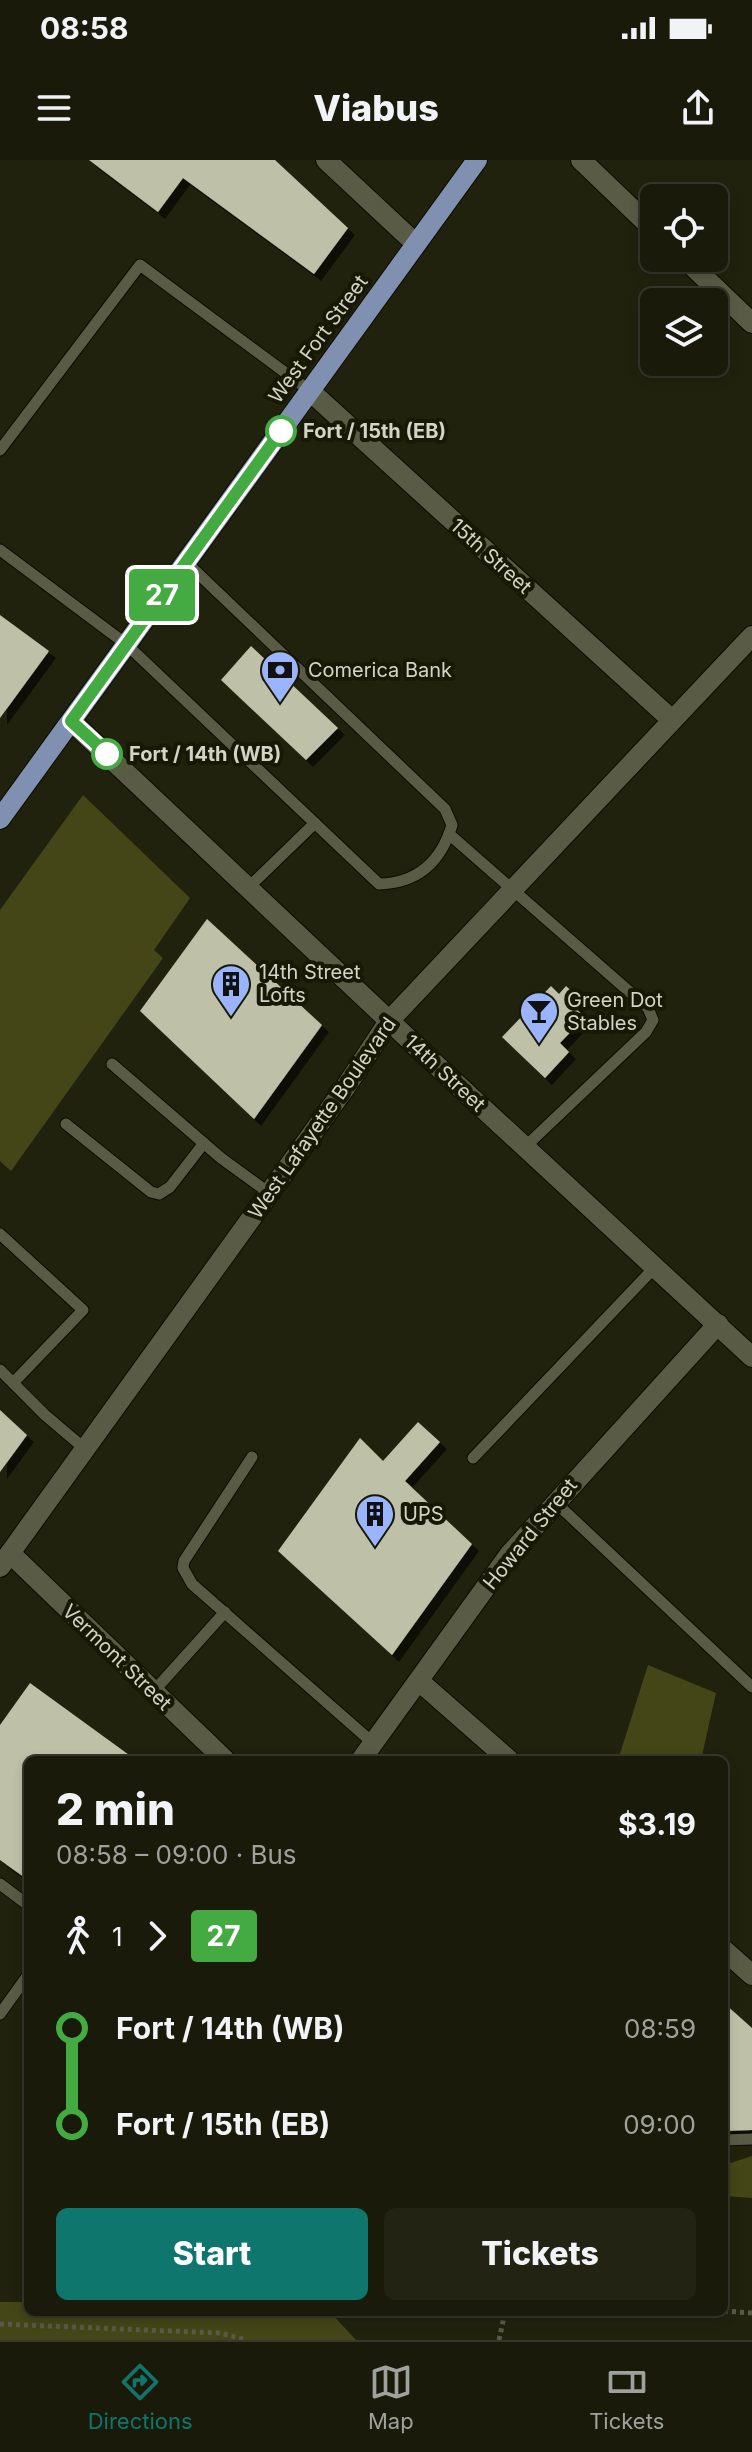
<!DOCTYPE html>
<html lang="en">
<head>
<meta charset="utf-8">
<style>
	:root { --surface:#191a0a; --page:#222313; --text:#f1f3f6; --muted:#9fa19c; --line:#37382b; --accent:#0f766e }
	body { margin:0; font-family:Inter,sans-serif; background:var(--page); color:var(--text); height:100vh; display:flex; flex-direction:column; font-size:30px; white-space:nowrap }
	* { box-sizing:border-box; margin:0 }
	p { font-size:26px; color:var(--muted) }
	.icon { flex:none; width:44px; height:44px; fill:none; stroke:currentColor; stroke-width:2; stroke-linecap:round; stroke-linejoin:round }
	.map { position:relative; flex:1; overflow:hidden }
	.side { position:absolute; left:24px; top:1596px; width:704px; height:560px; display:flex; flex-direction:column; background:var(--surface); border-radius:12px; box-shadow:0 4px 12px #0003,0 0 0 2px var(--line) }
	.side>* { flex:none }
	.badge { padding:0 16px; border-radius:6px; font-size:28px; line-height:52px }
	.buttons { position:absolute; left:640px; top:24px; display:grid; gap:16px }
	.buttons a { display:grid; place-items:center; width:88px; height:88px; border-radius:12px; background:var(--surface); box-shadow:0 4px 12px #0003,0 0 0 2px var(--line); font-size:40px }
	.map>.badge { position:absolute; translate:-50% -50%; box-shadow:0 0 0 4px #fff }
	.legs { display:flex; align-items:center; gap:12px; height:88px; padding:0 32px; font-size:26px }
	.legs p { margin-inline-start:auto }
	.summary { display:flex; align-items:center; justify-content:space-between; height:136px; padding:0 32px }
	h1 { font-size:44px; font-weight:800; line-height:60px }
	.cta { display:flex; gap:16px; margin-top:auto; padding:16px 32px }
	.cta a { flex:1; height:92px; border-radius:12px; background:var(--accent); color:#fff; font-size:32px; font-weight:800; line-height:92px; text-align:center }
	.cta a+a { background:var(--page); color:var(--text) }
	ul { padding:0 32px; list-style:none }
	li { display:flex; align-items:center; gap:28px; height:96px; font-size:30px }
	li i { display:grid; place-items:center; width:12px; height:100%; margin:0 10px; background:currentColor }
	li i::after { content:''; width:20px; height:20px; margin:-10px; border:6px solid; border-radius:50%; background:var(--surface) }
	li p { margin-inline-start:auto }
	li:first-child i { background:linear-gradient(#0000 50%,currentColor 0) }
	li:last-child i { background:linear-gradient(currentColor 50%,#0000 0) }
	.status { display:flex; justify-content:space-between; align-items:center; height:56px; padding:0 40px; background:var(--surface); direction:ltr }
	.status svg { height:22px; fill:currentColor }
	header { display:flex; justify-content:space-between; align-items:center; height:104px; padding:0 32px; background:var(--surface); font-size:36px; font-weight:800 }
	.tabs { display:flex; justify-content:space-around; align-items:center; height:112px; border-top:2px solid var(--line); background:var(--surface); font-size:22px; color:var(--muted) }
	.tabs a { display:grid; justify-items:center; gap:4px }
	.tabs .active { color:var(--accent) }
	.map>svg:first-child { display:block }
	.green { fill:#444617 }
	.building { fill:#bec1a7; filter:url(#shadow) }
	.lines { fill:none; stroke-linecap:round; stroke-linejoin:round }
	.lane-casing { stroke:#0b0c00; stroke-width:13 }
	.street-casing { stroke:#0b0c00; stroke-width:22 }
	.primary-casing { stroke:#0b0c00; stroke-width:22 }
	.path { stroke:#585947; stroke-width:5; stroke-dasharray:4 4; stroke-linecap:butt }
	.lane { stroke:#595b45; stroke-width:11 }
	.street { stroke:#595b45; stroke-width:20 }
	.primary { stroke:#8090b0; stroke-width:20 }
	.line-1-casing { stroke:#fff; stroke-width:18 }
	.line-1 { stroke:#44aa42; stroke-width:12 }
	.stop-1-dot { fill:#fff; stroke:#44aa42; stroke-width:4 }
	.labels { text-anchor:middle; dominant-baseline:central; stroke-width:8; stroke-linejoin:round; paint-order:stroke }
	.street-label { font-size:20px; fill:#d3d4c8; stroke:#181905 }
	.stop-label { font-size:20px; font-weight:bold; fill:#d3d4c8; stroke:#181905; text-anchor:start }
	.poi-label { font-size:20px; fill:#d3d4c8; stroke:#181905; text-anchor:start }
</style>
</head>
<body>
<div class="status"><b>08:58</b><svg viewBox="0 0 49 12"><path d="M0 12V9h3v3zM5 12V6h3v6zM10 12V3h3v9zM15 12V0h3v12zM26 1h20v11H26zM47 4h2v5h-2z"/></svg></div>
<header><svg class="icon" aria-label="menu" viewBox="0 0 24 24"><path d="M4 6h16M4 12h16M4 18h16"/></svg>Viabus<svg class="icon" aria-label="share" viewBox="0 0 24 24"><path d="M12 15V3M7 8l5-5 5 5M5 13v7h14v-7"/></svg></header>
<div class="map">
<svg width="752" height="2180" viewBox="0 0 752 2180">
	<defs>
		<filter id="shadow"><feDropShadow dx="7" dy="7" stdDeviation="0" flood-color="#0009"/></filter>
	</defs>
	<rect width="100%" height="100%" fill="#21220e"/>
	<g class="green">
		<polygon points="83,635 190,738 154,790 163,798 11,1011 0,1001 0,750"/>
		<polygon points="648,1505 716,1533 701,1600 618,1600"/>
		<polygon points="752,1996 752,2038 724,2036 724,2005"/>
		<polygon points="0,2142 28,2142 28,2152 330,2152 356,2180 0,2180"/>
	</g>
	<g class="building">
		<polygon points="89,0 275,0 348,68 314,114 183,18 158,52"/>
		<polygon points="0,455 49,491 0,558"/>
		<polygon points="251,486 338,568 306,600 221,520"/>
		<polygon points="207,759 322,865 254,959 140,851"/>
		<polygon points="551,826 559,834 566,826 581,840 574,847 585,857 560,883 569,892 545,918 502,877"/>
		<polygon points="0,1250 27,1275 0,1312"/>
		<polygon points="418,1262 440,1282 405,1321 472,1384 392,1495 278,1391 360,1278 383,1301"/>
		<polygon points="30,1523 136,1600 28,1600 28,1720 0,1700 0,1565"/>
		<polygon points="724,1843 752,1868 752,1970 724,1971"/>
	</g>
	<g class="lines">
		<g class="lane-casing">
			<g id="lane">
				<polyline points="0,290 140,105 310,231"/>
				<path d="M 0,390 L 126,484 L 379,724 C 418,723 441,702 452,665 L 445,649 L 186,402"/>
				<polyline points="449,674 648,848 653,860 646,872 525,987"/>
				<polyline points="248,728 315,663"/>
				<polyline points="112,904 221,998 269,1033"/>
				<polyline points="66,964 151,1032 159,1034 170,1027 204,983"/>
				<polyline points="0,1074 83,1150 13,1223"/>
				<polyline points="0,1210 45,1255 85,1289"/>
				<polyline points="252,1297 184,1401 183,1408 192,1424 373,1583"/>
				<polyline points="473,1298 656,1106"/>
				<polyline points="555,1342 752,1527"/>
				<polyline points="153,1532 225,1452"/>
				<polyline points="0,1724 28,1745"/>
				<polyline points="0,1854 28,1815"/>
				<polyline points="724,1980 752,1979"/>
			</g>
		</g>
		<g class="street-casing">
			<g id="street">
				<polyline points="326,0 416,84"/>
				<polyline points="581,0 654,70"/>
				<polyline points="684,98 752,163"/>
				<polyline points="310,231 672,560"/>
				<polyline points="71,561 434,903 752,1197"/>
				<polyline points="10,1393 225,1600"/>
				<polyline points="0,1407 345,928 389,861 752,476"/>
				<polyline points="419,1521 509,1600"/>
				<polyline points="361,1600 509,1395 718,1164"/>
				<polyline points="724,1790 752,1815"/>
			</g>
		</g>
		<g class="primary-casing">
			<polyline id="primary" points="0,659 477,0"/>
		</g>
		<g class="path">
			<polyline points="724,2151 752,2153"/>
			<polyline points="0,2164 220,2173 246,2180"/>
			<polyline points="499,2180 505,2152"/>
		</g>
		<use href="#lane" class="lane"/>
		<use href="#street" class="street"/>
		<use href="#primary" class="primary"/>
	</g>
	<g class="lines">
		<g class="line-1-casing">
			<polyline id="line-1" points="107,594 71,561 281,271"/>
		</g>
		<use href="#line-1" class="line-1"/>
	</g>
	<defs>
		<g id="bank-pin" transform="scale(2)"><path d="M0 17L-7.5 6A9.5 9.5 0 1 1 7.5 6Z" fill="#9ab5fd" stroke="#181905"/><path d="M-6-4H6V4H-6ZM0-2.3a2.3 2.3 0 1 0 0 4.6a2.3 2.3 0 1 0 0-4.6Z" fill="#111"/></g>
		<g id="building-pin" transform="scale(2)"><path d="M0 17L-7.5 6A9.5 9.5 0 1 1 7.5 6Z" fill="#9ab5fd" stroke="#181905"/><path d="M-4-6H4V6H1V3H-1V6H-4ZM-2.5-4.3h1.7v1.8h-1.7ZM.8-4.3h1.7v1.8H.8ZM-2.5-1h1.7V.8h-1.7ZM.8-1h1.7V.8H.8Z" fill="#111"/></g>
		<g id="bar-pin" transform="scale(2)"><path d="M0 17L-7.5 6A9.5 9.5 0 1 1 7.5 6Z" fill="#9ab5fd" stroke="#181905"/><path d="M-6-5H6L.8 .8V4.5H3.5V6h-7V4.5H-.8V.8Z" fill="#111"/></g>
	</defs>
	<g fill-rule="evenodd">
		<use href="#bank-pin" x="280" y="510"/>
		<use href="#building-pin" x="231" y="824"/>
		<use href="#bar-pin" x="539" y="851"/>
		<use href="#building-pin" x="375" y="1354"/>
	</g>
	<g class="stop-1-dot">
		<circle cx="281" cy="271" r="14"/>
		<circle cx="107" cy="594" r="14"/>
	</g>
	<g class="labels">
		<g class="street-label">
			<text transform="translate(318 179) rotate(-54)">West Fort Street</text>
			<text transform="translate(491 396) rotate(42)">15th Street</text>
			<text transform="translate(445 913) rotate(43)">14th Street</text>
			<text transform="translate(322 958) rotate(-55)">West Lafayette Boulevard</text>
			<text transform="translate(530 1374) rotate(-51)">Howard Street</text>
			<text transform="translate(117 1497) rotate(44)">Vermont Street</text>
		</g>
		<g class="stop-label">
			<text x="303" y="271">Fort / 15th (EB)</text>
			<text x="129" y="594">Fort / 14th (WB)</text>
		</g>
		<g class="poi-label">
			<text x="308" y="510">Comerica Bank</text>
			<text x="259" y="812">14th Street<tspan x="259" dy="23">Lofts</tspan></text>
			<text x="567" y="840">Green Dot<tspan x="567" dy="23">Stables</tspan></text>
			<text x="403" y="1354">UPS</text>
		</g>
	</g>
</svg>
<div class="buttons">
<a><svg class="icon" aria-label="locate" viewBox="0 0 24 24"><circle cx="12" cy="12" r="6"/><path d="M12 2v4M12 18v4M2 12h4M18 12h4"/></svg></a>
<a><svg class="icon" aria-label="layers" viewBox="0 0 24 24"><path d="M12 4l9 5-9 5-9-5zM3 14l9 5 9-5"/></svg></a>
</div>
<b class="badge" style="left:162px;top:435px;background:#44aa42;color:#fff">27</b>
<section class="side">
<div class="summary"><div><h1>2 min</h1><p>08:58 – 09:00 · Bus</p></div><b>$3.19</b></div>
<div class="legs"><svg class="icon" aria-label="walk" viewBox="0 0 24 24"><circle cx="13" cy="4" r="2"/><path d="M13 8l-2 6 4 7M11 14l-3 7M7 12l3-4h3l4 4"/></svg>1<svg class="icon" aria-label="forward" viewBox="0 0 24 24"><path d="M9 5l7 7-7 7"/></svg><b class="badge" style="background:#44aa42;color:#fff">27</b></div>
<ul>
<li><i style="color:#44aa42"></i><b>Fort / 14th (WB)</b><p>08:59</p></li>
<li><i style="color:#44aa42"></i><b>Fort / 15th (EB)</b><p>09:00</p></li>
</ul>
<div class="cta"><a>Start</a><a>Tickets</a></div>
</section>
</div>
<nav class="tabs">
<a class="active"><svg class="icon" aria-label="directions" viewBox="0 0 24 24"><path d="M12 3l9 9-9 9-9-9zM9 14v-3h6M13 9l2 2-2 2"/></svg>Directions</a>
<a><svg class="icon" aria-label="map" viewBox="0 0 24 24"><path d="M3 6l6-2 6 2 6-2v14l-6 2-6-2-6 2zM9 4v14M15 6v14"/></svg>Map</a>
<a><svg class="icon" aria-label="tickets" viewBox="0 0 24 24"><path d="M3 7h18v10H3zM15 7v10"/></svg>Tickets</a>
</nav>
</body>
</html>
